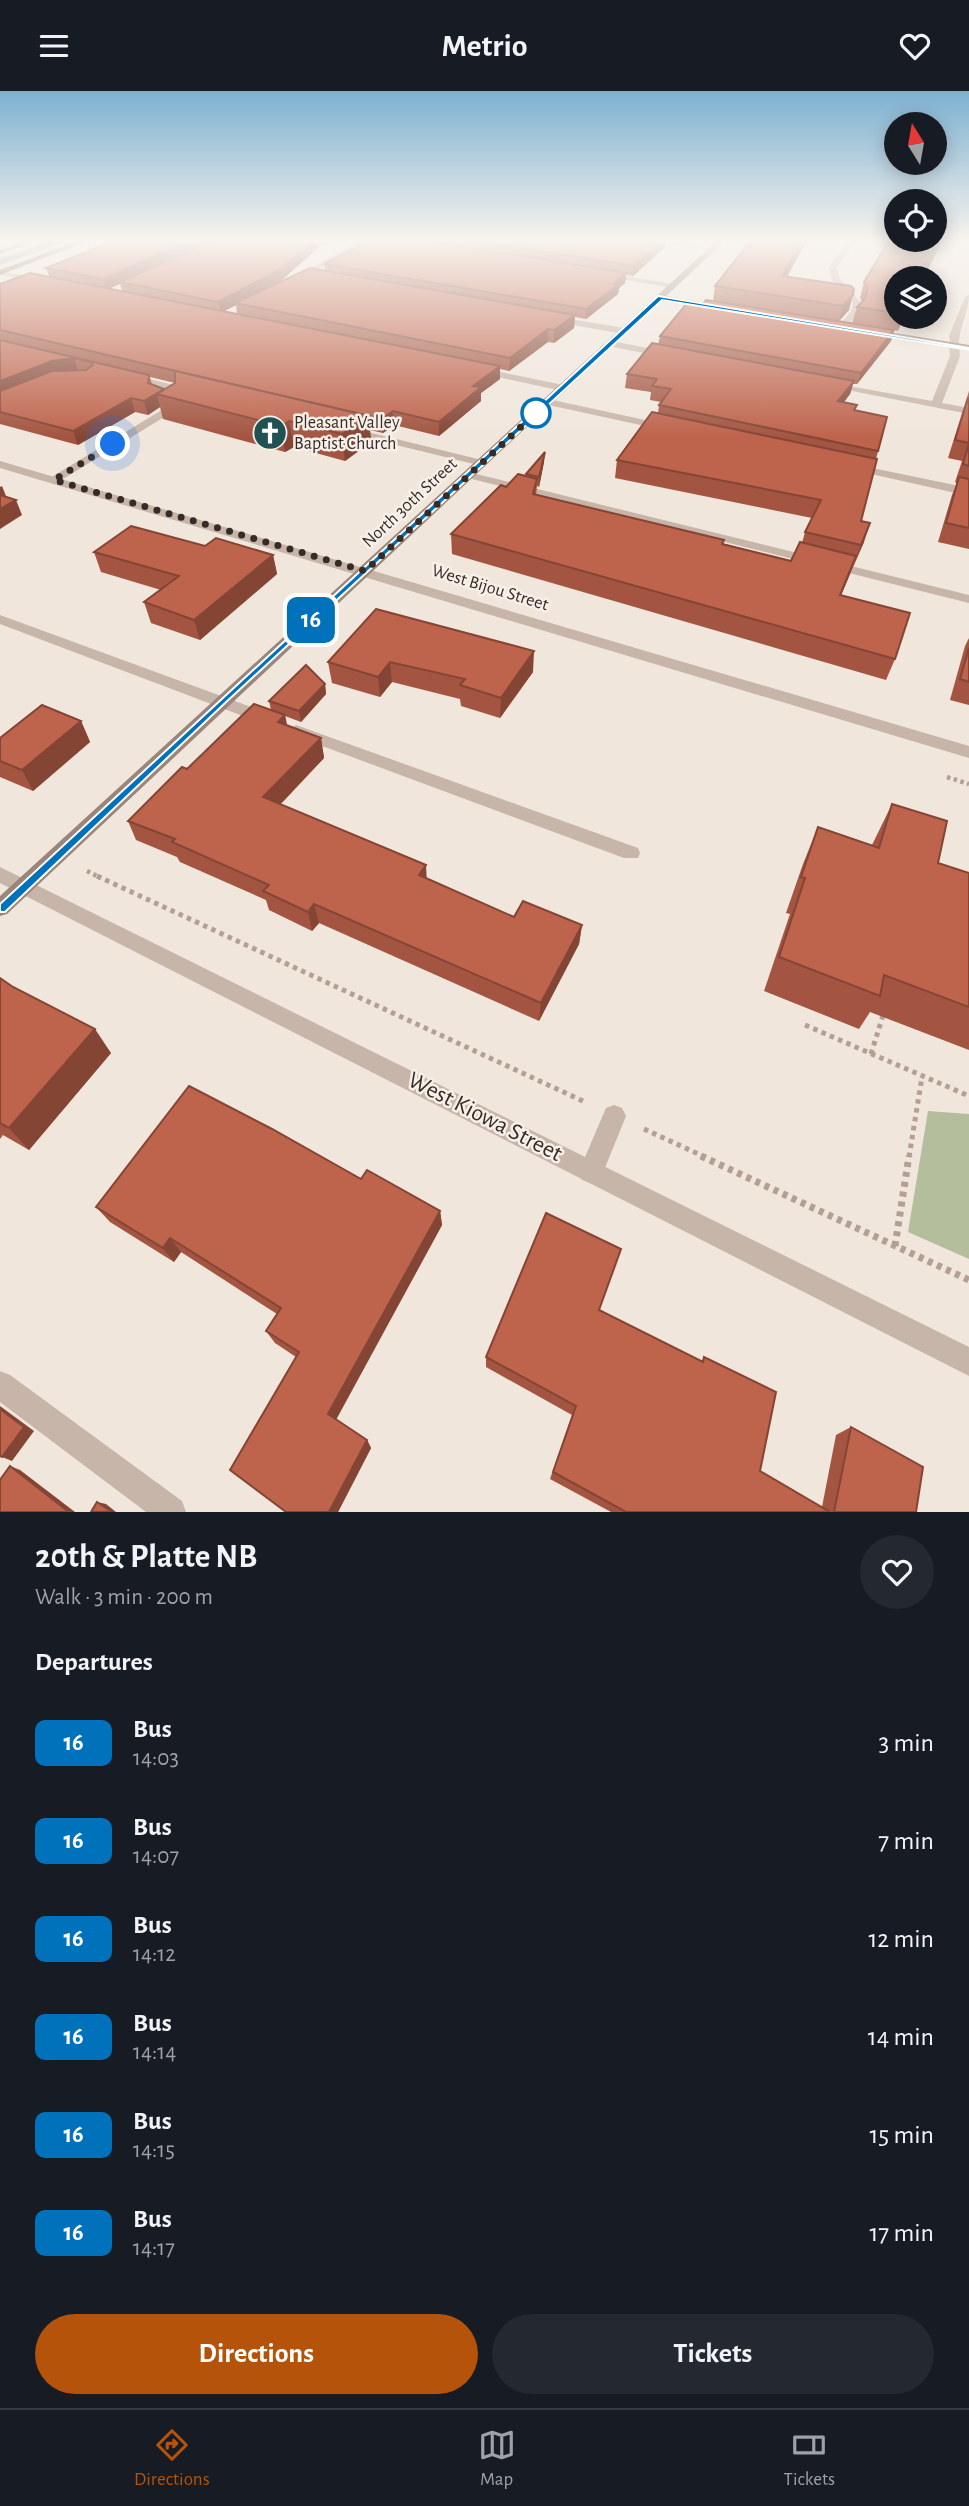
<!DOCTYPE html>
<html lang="en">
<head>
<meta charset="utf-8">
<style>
	:root { --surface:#171b24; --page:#242831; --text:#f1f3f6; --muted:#9ea1a6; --line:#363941; --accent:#b45309 }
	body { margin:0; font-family:"Alegreya Sans",sans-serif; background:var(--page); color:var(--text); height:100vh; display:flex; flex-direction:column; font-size:26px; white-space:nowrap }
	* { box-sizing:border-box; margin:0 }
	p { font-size:23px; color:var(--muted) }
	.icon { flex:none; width:38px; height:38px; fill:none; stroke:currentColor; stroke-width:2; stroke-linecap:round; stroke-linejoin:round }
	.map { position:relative; height:1421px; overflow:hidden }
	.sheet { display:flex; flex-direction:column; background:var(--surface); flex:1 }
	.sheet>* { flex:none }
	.badge { padding:0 14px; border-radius:10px; font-size:24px; line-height:46px }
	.needle { width:46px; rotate:349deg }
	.buttons { position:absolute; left:884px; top:21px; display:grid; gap:14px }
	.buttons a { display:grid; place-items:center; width:63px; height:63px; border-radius:50%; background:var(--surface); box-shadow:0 4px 18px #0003; font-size:35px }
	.you { position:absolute; width:35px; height:35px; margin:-18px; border:5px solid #fff; border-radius:50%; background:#1a73e8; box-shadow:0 0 0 10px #1a73e833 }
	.map>.badge { position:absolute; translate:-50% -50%; box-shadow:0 0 0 4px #fff }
	h2 { padding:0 35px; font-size:26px; line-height:63px }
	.round { display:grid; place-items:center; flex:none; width:74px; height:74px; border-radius:37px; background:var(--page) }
	.overview { display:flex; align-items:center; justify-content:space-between; height:119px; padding:0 35px }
	h1 { font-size:33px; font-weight:600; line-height:52px }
	.action { display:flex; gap:14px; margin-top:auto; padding:14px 35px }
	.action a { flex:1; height:80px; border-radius:42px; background:var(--accent); color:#fff; font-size:28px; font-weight:600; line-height:80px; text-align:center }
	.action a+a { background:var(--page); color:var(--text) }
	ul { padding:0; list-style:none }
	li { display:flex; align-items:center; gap:21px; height:98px; padding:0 35px }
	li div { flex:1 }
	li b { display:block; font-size:26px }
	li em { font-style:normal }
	li .badge { min-width:77px; font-weight:700; text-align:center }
	header { display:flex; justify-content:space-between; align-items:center; height:91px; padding:0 35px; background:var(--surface); font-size:32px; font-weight:600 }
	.tab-bar { display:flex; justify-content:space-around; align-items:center; height:98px; border-top:2px solid var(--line); background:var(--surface); font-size:19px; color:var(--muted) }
	.tab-bar a { display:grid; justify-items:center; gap:4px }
	.tab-bar .on { color:var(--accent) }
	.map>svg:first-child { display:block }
	.green { fill:#b4be9d }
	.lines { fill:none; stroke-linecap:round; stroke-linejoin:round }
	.stream { stroke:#7dabab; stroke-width:6 }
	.path-far2 { stroke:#b39f93; stroke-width:4.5; stroke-dasharray:3.5 3.5; stroke-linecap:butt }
	.path-far1 { stroke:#b39f93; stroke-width:5; stroke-dasharray:4.5 4.5; stroke-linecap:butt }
	.path { stroke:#b39f93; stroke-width:7; stroke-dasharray:5 5; stroke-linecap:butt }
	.service { fill:#c7b5a9; fill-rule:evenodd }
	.minor { fill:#c7b5a9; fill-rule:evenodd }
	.secondary { fill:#9b857a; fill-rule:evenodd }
	.primary { fill:#76625a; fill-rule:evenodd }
	.wall { fill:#a35541; fill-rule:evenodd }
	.shaded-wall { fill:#854535 }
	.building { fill:#be634c; stroke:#854535; stroke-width:2 }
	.line { fill:#0072bc; stroke:#fff; stroke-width:2 }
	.walk { stroke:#352c28; stroke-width:7; stroke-dasharray:0 12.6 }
	.stop-dot { fill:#fff; stroke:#0072bc; stroke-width:3.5 }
	.labels { text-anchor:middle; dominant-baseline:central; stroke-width:5; stroke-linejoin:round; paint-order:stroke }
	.far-poi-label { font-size:18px; fill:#352c28; stroke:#f8f0e8; text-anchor:start }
	.far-street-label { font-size:18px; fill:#352c28; stroke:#f8f0e8 }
	.near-street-label { font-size:24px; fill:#352c28; stroke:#f8f0e8 }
</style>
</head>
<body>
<header><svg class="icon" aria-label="menu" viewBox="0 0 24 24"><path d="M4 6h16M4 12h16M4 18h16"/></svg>Metrio<svg class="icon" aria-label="heart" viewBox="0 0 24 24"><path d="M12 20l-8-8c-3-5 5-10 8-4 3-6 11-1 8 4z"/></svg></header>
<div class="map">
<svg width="969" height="1421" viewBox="0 0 969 1421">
	<rect width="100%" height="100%" fill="#f0e6dc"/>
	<polygon class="green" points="928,1020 969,1023 969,1168 908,1141"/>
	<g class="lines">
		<polyline class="stream" points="0,171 64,148"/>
		<g class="path-far2">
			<polyline points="947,686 969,693"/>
			<polyline points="87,780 101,787"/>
		</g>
		<g class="path-far1">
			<polyline points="97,785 585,1011"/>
			<polyline points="805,934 969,1005"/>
			<polyline points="871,963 884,921"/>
			<polyline points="644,1038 705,1066"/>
			<polyline points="909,1066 922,986"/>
		</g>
		<g class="path">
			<polyline points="701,1065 969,1189"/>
			<polyline points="895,1155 909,1065"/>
		</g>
		<g class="service">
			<polygon points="639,148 657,148 716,158 712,160"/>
			<polygon points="850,148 858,148 837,176 840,188 861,212 858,223 842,239 838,236 851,220 853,212 832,189 829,176"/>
			<polygon points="553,225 624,237 628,240 624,243 550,230"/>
			<polygon points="611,250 669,261 674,264 669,267 608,255 606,253"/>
			<polygon points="954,252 959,255 960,265 942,312 969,317 969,323 822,294 827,291 932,310 950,265 949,255"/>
			<polygon points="129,283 194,299 195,301 190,304 126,288 126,284"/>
			<polygon points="174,304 179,307 179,317 58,391 50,391 50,387 170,314 169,307"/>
			<polygon points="347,336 486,370 488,372 482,375 343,341 342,339"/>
			<polygon points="468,381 969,504 969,512 464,386 464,382"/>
			<polygon points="0,524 273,624 275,628 273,632 261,632 0,533"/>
			<polygon points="296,634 638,757 640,762 638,767 624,767 290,643 288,639"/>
			<polygon points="614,1014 622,1017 626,1025 600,1089 591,1092 582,1089 579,1080 606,1017"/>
			<polygon points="0,1280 10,1284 182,1410 186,1421 146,1421 0,1311"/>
		</g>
		<g class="minor">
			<polygon points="362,148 371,148 297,191 290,189"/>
			<polygon points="0,180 42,188 46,190 42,192 0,184"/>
			<polygon points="601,181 673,193 677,195 673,197 604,185"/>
			<path d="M 969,204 C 969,222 958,237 959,255 L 951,257 L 949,245 L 965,206 Z"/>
			<polygon points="477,276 563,294 568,297 563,300 474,281 472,279"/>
			<polygon points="548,308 668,334 673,337 668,340 544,313 543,311"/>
			<polygon points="0,370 969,655 969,667 0,377"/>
			<polygon points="853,373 969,397 969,405 849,378 847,376"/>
			<polygon points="0,776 969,1256 969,1285 0,792"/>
		</g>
		<g class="secondary">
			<polygon points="719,148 727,148 666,205 726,215 729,220 661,210 7,823 0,825 0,805"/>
			<polygon points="871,238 969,254 969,260 868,243 868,239"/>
		</g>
		<g class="primary">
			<polygon points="32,148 42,148 0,163 0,159"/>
			<polygon points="83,148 93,148 0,184 0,179"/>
		</g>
	</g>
	<g class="wall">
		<path d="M 371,148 L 667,148 L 666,155 L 633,185 L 626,184 L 625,192 L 619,197 L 618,203 L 586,228 L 575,226 L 574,237 L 554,252 L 548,251 L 509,280 L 500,278 L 500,288 L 481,302 L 481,310 L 439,345 L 394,334 L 383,342 L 370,339 L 371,351 L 345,370 L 294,356 L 285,361 L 163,328 L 160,316 L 148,324 L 135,321 L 78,354 L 0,333 L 0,193 L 49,185 L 46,177 L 282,189 L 260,201 L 325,180 L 324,173 ZM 120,193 L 122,200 L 109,197 ZM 236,214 L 237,223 L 224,220 ZM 150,286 L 175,292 L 164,298 L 152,293 Z"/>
		<polygon points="943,148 924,186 921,185 920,187 896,187 896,226 904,226 898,240 894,239 891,250 857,293 853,293 850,303 843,312 856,320 878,360 861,430 864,451 841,504 895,568 886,589 452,463 451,443 506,396 526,385 526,383 544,371 539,396 537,395 536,404 791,470 802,452 805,441 812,427 615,387 617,369 658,322 659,314 661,311 650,309 651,301 625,297 627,283 658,254 660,245 702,214 713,210 715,195 787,186 851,195 849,219 839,230 852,232 857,216 862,211 860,207 864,191"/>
		<polygon points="969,300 969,458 938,451 952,404 957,392 955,391 962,370 948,367"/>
		<polygon points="205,455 273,464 277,483 200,549 151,532 144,511 161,499 101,481 94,461"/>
		<polygon points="376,518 533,581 500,627 461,615 460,608 392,591 380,606 332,592 328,571"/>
		<polygon points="969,547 969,614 950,609 965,555"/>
		<polygon points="325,593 326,603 301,631 285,625 287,635 321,647 324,667 280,714 427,788 514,826 582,834 579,853 539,930 319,832 312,840 269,819 266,809 180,771 177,766 136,749 128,730 187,678 271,619 269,610"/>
		<polygon points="81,630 90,651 33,700 0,686 0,647"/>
		<polygon points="892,713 938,772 969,782 969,959 870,921 859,938 764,900 790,823 786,822 803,773 818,736 872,754"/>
		<polygon points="0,887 111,962 29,1059 3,1044 0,1048"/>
		<polygon points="361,1088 440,1120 442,1134 336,1329 367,1349 371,1357 338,1421 296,1266 275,1252 266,1240 277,1223 181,1161 174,1171 110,1131 96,1116"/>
		<polygon points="599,1219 702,1270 704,1266 760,1380 822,1416 836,1344 851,1336 916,1421 611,1421 550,1388 572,1324 486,1276 486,1266"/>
	</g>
	<g class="shaded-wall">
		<polygon points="195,148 220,148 120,191 120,193 106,199 103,188"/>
		<polygon points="316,148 328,148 282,189 238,213 235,212 236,214 221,222 218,211"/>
		<polygon points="665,148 667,148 666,155 633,185 634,175"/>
		<polygon points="804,148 808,148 779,200 782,185"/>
		<polygon points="941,148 943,148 924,186 929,171"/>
		<polygon points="626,182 625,192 619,197 618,203 586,228 586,218"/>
		<polygon points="853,204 849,219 839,230 843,215"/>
		<polygon points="575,224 574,237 554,252 554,239"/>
		<polygon points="548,238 548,251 509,280 510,267"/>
		<polygon points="894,239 891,250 857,293 861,282"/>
		<polygon points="74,267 78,280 0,305 0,290 52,270"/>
		<polygon points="500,275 500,288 481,302 481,310 439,345 439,331 473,295"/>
		<polygon points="854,290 850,303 834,324 838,310"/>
		<polygon points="157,303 160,316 148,324 144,310"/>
		<polygon points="131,307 135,321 78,354 73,340"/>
		<polygon points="393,320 394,334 383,342 382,328"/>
		<polygon points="369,325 371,351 345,370 342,343"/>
		<polygon points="289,330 294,356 285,361 281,335"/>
		<polygon points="545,361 544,371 539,396 539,386"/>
		<polygon points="2,395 8,410 0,415 0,396"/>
		<polygon points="16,409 22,424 0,438 0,418"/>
		<polygon points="870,432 864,451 854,473 861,454"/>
		<polygon points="273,464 277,483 200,549 194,529"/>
		<polygon points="856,465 849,485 833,524 840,504"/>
		<polygon points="534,560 533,581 500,627 501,607"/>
		<polygon points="390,571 392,591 380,606 378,586"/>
		<polygon points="325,593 326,603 301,631 299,620"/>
		<polygon points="285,624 289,644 278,631"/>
		<polygon points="81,630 90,651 33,700 22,679"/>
		<polygon points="321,647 324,667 268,726 263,706"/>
		<polygon points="426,774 427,794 419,784"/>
		<polygon points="314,813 319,832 312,840 308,821"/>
		<polygon points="582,834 579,853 539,930 541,912"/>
		<polygon points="95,938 111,962 29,1059 9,1037"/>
		<polygon points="440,1120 442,1134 334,1332 328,1323"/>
		<polygon points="170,1147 181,1161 174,1171 163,1157"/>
		<polygon points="0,1315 34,1340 12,1370 2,1366"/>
		<polygon points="367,1349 371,1357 338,1421 329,1421"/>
		<polygon points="10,1375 20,1379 75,1421 69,1421"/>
		<polygon points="97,1411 106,1413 116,1421 112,1421"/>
	</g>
	<g class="building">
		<polygon points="119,148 195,148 103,188 46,177"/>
		<polygon points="219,148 316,148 281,178 218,211 120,191"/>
		<polygon points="371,148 417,148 626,182 614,193 619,193 586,218 324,173"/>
		<polygon points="463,148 665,148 634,175"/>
		<polygon points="752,148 804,148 782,185 851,195 854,198 853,204 843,215 715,195"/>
		<polygon points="890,148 896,148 896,149 941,148 929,171 926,170 919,187 896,187 896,222 857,216 865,208 868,197 864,191"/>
		<polygon points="310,177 575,224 554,239 548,238 510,267 235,212"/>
		<polygon points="30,182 500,275 473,295 481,296 439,331 393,320 382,328 0,239 0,193"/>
		<polygon points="706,209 894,239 861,282 660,245 687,212 702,214"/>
		<polygon points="0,249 149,284 148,292 164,298 144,310 131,307 73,340 0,321 0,300 52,280 86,279 93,274 91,271 74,267 52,270 0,290"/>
		<polygon points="652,252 854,290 838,310 857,314 854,319 887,326 878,360 659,314 671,298 652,295 657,288 627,283"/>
		<polygon points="175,280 369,325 342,343 289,330 281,335 157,303 175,292"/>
		<polygon points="968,307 969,307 969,352 955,349"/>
		<polygon points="652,321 877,368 861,430 870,432 861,454 805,441 821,409 617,369"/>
		<polygon points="969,352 969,375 963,373"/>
		<polygon points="545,361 539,386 526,383"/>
		<polygon points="518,383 537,388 533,403 724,449 722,453 791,470 800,451 856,465 840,504 910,522 895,568 451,443 501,394 506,396"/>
		<polygon points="959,386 969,388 969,437 946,432"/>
		<polygon points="0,404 16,409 0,418"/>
		<polygon points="131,435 205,455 216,447 273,464 194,529 144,511 179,485 94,461"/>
		<polygon points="376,518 534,560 501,607 460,594 465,588 390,571 378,586 328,571"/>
		<polygon points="969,557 969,591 960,588"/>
		<polygon points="306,574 325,593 299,620 269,610"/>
		<polygon points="254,613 285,624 278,631 321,647 263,706 426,774 419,784 514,826 523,810 582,834 541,912 314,813 308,821 263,800 269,794 172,751 175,748 128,730 182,676 187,678"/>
		<polygon points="42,614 81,630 22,679 0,670 0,647"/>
		<polygon points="892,713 947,730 938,772 969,782 969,916 884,884 880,905 779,866 805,787 801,786 818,736 879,757"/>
		<polygon points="0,887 13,896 95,938 9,1037 0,1032"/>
		<polygon points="189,995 272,1038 361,1088 367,1079 440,1120 328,1323 367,1349 329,1421 286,1421 230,1379 299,1261 266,1240 281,1217 170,1147 163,1157 96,1116"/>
		<polygon points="546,1122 621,1158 599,1219 703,1271 704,1266 776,1301 760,1380 830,1421 626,1421 553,1381 576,1315 486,1266"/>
		<polygon points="0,1318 24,1336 2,1366 0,1365"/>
		<polygon points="851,1336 923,1376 916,1421 834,1421"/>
		<polygon points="10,1375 69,1421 0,1421 0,1389"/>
		<polygon points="97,1411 112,1421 91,1421"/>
	</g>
	<linearGradient id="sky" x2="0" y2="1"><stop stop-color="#7db0d0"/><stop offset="0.43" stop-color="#f8f4ef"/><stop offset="1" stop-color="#f8f4ef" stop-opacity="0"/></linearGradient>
	<rect width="969" height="347" fill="url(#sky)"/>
	<polygon class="line" points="658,205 969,257 969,259 662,209 224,613 5,821 0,821 0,813"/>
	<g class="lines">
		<polyline class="walk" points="113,353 54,389 365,480 536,322"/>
	</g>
	<defs>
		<g id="church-disc" transform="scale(1.75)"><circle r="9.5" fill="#205254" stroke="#f8f0e8"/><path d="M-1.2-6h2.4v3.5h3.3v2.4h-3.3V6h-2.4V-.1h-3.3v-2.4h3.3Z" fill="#fff"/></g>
	</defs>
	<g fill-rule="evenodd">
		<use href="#church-disc" x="270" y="342"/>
	</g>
	<circle class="stop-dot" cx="536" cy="322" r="14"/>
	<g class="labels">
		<g class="far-poi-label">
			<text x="294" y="332">Pleasant Valley<tspan x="294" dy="21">Baptist Church</tspan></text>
		</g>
		<g class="far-street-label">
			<text transform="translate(410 412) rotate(-43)">North 30th Street</text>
			<text transform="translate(490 497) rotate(17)">West Bijou Street</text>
		</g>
		<g class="near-street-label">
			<text transform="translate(485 1026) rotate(27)">West Kiowa Street</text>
		</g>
	</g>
</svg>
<div class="buttons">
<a><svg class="needle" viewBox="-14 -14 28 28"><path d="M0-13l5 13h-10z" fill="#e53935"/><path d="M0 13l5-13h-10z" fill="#9ea1a6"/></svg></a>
<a><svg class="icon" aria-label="locate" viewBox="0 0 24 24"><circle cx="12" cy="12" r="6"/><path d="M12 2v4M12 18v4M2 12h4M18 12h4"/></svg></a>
<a><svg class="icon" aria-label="layers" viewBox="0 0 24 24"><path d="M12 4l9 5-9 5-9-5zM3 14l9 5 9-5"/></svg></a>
</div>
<div class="you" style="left:113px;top:353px"></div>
<b class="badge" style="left:311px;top:529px;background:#0072bc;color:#fff">16</b>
</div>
<section class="sheet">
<div class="overview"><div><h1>20th &amp; Platte NB</h1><p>Walk · 3 min · 200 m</p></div><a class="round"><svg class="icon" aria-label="heart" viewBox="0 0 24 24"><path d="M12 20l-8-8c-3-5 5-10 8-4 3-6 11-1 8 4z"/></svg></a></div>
<h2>Departures</h2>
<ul>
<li><span class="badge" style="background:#0072bc;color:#fff">16</span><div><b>Bus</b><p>14:03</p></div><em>3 min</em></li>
<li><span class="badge" style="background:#0072bc;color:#fff">16</span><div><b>Bus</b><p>14:07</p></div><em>7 min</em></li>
<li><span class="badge" style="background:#0072bc;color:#fff">16</span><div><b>Bus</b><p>14:12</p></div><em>12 min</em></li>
<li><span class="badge" style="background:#0072bc;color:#fff">16</span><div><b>Bus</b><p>14:14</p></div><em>14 min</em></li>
<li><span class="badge" style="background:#0072bc;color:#fff">16</span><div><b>Bus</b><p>14:15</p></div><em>15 min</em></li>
<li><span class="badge" style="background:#0072bc;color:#fff">16</span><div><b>Bus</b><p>14:17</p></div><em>17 min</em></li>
</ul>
<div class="action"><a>Directions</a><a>Tickets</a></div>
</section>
<nav class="tab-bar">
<a class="on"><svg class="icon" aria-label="directions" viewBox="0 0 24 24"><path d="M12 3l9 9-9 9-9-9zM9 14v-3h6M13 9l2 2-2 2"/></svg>Directions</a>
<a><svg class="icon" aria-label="map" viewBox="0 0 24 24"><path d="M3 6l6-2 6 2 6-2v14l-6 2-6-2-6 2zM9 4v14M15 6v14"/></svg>Map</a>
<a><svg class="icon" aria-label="tickets" viewBox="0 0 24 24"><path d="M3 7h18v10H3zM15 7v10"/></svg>Tickets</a>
</nav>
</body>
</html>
